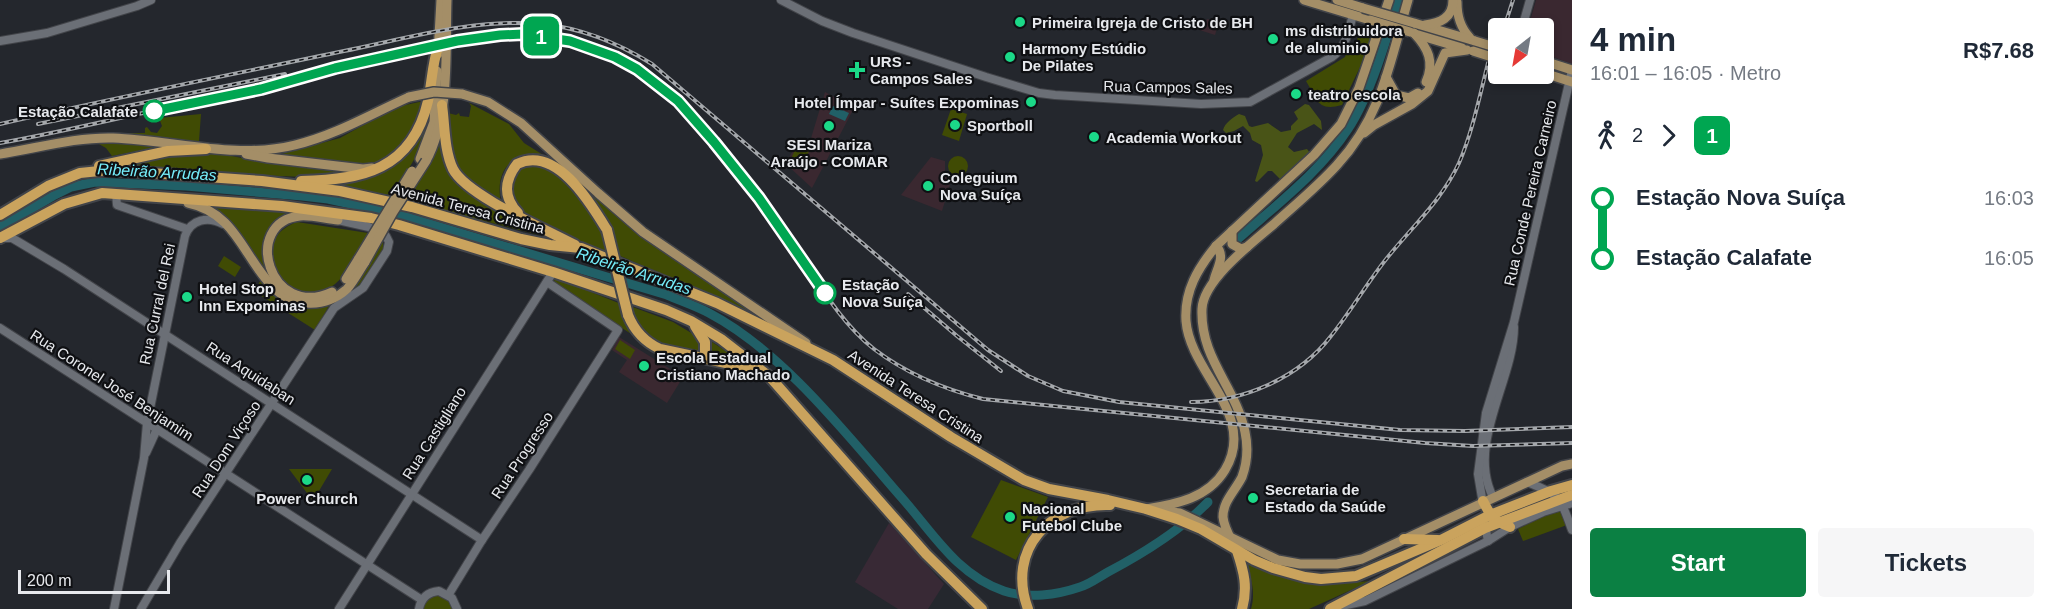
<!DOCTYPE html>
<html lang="en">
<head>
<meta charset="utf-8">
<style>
	:root { --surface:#fff; --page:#f6f6f7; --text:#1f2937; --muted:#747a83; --accent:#0b8043 }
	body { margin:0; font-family:Arial,sans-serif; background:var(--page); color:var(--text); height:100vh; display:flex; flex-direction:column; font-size:22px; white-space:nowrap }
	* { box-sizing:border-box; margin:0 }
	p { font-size:20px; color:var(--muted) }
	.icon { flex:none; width:33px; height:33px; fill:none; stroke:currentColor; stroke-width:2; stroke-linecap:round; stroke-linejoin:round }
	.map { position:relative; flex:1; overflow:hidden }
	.drawer { display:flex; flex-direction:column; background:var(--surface); width:480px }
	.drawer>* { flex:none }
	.badge { padding:0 12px; border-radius:9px; font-size:21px; line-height:39px }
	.needle { width:39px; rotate:211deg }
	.buttons { position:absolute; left:1488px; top:18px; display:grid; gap:12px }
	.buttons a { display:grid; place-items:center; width:66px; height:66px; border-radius:6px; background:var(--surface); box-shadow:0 3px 9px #0003; font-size:30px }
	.scale { position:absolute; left:18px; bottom:15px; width:152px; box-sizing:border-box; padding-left:6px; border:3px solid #e7e9ed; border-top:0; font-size:16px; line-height:21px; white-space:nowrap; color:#e7e9ed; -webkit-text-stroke:4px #0f1013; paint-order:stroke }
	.map>.badge { position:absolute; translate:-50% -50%; box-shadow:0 0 0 3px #fff }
	.legs { display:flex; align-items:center; gap:9px; height:66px; padding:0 18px; font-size:20px }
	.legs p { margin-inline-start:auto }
	.summary { display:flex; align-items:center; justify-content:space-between; height:102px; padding:0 18px }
	h1 { font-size:33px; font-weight:700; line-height:45px }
	.primary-button { display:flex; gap:12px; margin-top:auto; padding:12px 18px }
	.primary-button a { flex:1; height:69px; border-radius:6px; background:var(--accent); color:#fff; font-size:24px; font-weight:700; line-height:69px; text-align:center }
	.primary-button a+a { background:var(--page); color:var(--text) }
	ul { padding:0 18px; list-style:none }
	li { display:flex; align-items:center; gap:21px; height:60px; font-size:22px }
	li i { display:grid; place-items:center; width:9px; height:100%; margin:0 8px; background:currentColor }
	li i::after { content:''; width:15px; height:15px; margin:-8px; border:4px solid; border-radius:50%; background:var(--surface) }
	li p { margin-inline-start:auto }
	li:first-child i { background:linear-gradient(#0000 50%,currentColor 0) }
	li:last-child i { background:linear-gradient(currentColor 50%,#0000 0) }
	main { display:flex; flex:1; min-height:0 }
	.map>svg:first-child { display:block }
	.commercial { fill:#382935 }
	.education { fill:#3a2830 }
	.green { fill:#404b04 }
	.forest { fill:#495417 }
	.water { fill:#216067 }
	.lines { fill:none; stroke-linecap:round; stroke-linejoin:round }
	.river { stroke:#216067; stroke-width:9 }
	.minor-casing { stroke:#424449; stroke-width:10 }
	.major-casing { stroke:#424449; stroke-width:12 }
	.highway-casing { stroke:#424449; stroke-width:14 }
	.minor { stroke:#6b6f76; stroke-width:8 }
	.major { stroke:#a48e67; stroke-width:9 }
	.highway { stroke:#caa35d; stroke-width:10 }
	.rail-casing { stroke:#a4a7ab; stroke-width:4 }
	.rail { stroke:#0f1013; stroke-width:1.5; stroke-dasharray:4.5; stroke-linecap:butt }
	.major-bridge-casing { stroke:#424449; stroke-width:12; stroke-linecap:butt }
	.highway-bridge-casing { stroke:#424449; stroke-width:14; stroke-linecap:butt }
	.major-bridge { stroke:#a48e67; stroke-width:9 }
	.highway-bridge { stroke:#caa35d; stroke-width:10 }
	.line-1-casing { stroke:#fff; stroke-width:14 }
	.line-1 { stroke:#00a651; stroke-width:9 }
	.poi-dot { fill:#1bd988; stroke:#0f1013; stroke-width:2 }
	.stop-1-dot { fill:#fff; stroke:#00a651; stroke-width:3 }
	.labels { text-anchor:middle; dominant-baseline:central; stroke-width:4.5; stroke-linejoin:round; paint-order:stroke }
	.poi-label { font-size:15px; font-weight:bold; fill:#e7e9ed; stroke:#0f1013; text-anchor:start }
	.street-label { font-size:15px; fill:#e7e9ed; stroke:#0f1013 }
	.stop-label { font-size:15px; font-weight:bold; fill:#e7e9ed; stroke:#0f1013; text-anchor:end }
	.water-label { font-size:16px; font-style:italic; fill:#76edfa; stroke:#0f1013 }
</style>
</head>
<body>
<main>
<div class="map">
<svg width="1572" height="609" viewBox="0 0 1572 609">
	<rect width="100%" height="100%" fill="#24272d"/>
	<polygon class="commercial" points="889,523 944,584 928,609 898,609 855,582"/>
	<g class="education">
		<polygon points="1536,0 1572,0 1572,64 1544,54 1544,28 1528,28"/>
		<polygon points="1207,19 1219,22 1215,35 1193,28 1195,22 1205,25"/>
		<polygon points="825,92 854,108 812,188 786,164 796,144 808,148"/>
		<polygon points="931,157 945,161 945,171 952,178 942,211 901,195"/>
		<polygon points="619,337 683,377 667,403 619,372 627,360 612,350"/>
	</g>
	<g class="green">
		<path d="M 1362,26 L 1375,31 L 1369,48 L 1342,105 C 1317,112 1317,99 1306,81 L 1345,57 L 1347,51 L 1353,53 L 1356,45 L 1359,45 L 1357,40 Z"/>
		<path d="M 424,101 C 416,122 404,149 383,161 C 361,172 303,159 278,155 L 340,138 L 396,107 Z"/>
		<path d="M 469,103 L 509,124 L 524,143 L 548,158 C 514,148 494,169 501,202 C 450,175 450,170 448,113 L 456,115 L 459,113 L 460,116 L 469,117 L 471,106 Z"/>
		<polygon points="951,109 967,114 959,141 942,135"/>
		<path d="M 428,112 C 426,146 410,168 391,195 L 343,188 L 335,184 L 358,181 L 385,168 Z"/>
		<polygon points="201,114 199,141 190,142 150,138 52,141 97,133 145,133 145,128 147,127 151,132 157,133 162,126 159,118"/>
		<polygon points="442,130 452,173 555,239 406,201 430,164"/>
		<polygon points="108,142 162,146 112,156 106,148 97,143"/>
		<polygon points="797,145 809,151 803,165 791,159"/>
		<polygon points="206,151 267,163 359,173 334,178 279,176 146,170 124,163 131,160"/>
		<circle cx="958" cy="166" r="10"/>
		<path d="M 525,161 L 547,167 L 564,182 L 592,213 L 603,231 L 608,253 C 573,240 541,224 511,203 L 510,177 Z"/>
		<polygon points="588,189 642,237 753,313 618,255 586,192"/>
		<path d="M 208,204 L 297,211 C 265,225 255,238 268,272 L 222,215 Z"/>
		<path d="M 297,222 L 368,233 C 358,250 349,275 331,287 C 290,313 240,243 297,222 Z"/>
		<polygon points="382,237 384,251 370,274 355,290 329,306 315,330 252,290 257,287 260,281 270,292 288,303 343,292"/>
		<polygon points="224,256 241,267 235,277 218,266"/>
		<polygon points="556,278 621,304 644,342 554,285 553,282"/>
		<path d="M 630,306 L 673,322 L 698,337 L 701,346 L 700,354 C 689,353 677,352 666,349 C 649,344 635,322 630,306 Z"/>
		<polygon points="706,338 742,362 707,356"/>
		<polygon points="620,340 635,350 630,359 615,349"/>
		<polygon points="289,469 332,469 313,501"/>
		<polygon points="1001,480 1048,497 1016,560 971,537"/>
		<polygon points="1561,507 1567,525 1523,541 1518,529"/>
		<path d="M 1244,560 C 1290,587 1320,585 1371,581 L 1309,609 L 1251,609 C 1256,592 1251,575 1244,560 Z"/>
		<polygon points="443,593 456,609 420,609 425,598"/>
	</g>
	<path class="forest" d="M 1305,104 L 1309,105 L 1321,121 L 1322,130 L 1314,124 L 1297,133 L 1288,147 L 1294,152 L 1307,149 L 1310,153 L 1280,179 L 1272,171 L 1268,171 L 1257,182 L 1255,181 L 1263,155 L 1261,145 L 1252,140 L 1250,133 L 1243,126 L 1234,131 L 1226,133 L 1223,130 C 1225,123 1232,118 1239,114 L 1245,116 L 1249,126 L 1252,127 L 1268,123 L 1281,132 L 1291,130 L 1291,126 L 1298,119 L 1294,112 Z"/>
	<polygon class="water" points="833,106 849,113 845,121 829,114"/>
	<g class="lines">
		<g class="river">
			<path d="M 0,227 L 53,196 L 71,187 L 95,182 L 186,186 L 302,196 L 328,199 L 397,214 L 667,295 C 681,301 696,306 709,313 C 783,352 847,435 902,498 C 933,533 957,575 1004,591 C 1028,599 1057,595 1080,587 C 1090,584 1099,577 1108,572 C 1144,553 1180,531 1208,502"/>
			<path d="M 1238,239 C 1276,205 1320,172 1348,129 C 1370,96 1387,38 1398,0"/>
		</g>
		<g class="minor-casing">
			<g id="minor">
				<path d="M 781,0 L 822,21 L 853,33 L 986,77 L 1039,93 L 1055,95 L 1201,104 L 1250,102 L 1332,57 C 1347,46 1348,32 1353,15"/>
				<polyline points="1522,28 1530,0"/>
				<polyline points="0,41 47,33 137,6 151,0"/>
				<polyline points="116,194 117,205 187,229"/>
				<polyline points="3,238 12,238 64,269 482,540"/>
				<polyline points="0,328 422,600"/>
				<polyline points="146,453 157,429"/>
				<path d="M 1527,482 C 1560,495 1560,497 1572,530"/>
				<path d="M 1493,497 C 1466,444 1514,380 1514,327"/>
				<polyline points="1483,504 1478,474 1486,413 1514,322 1572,70"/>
				<polyline points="1485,525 1488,541"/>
				<polyline points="449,594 482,540 529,470 618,330 547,282"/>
				<polyline points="1342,606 1365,601 1488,541 1510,527 1543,512 1572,503"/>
				<path d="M 114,609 L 144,458 L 147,423 L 185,236 C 191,219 208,216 223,224"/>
				<polyline points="141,609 180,543 334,308 363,288 387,251 389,242 386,236 369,227 338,220"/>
				<polyline points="339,609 553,272"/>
				<path d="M 419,609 C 421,598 428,592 439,591 L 452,598 L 457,609"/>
			</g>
		</g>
		<g class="major-casing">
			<g id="major">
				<polyline points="1304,0 1370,20"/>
				<polyline points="1337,0 1363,8"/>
				<path d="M 1457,2 C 1457,16 1460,27 1470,38"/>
				<polyline points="1414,23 1475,41"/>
				<path d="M 1425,25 C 1440,23 1453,18 1453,0"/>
				<path d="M 1414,33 C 1428,48 1435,62 1426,82"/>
				<polyline points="1415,34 1462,48"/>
				<polyline points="438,54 441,0"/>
				<polyline points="1544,61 1572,70"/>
				<polyline points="1544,73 1572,82"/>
				<polyline points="1386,77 1396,95 1409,98 1418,93"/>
				<polyline points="462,94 488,102 521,123 598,193 643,232 806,343"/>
				<polyline points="1364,133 1374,125 1412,104 1428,91 1445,53 1467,50"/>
				<path d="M 0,154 C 38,148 75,137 113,138 C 174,140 235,160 295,145 C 336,135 371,114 409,97"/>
				<polyline points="246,154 268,158 363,169 372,168"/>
				<polyline points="420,159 434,122 437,71"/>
				<path d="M 426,161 C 451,114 445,52 447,0"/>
				<path d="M 188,203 C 237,213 244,260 275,289 C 295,308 326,308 347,289 C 354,281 359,271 365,262"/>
				<polyline points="1232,231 1232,244 1241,249 1247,247"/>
				<polyline points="346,279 359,258"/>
				<path d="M 1214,280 C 1217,268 1226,256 1216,246"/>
				<path d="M 332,292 C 269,321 241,222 300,216 C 312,215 326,219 338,220"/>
				<path d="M 1146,509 C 1177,504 1208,498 1225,470 C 1258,415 1190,373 1186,321 C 1184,291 1198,268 1216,246 L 1314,155 L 1341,124 L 1359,88 L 1389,0"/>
				<polyline points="1163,511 1180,513 1278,560 1300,564 1337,564 1362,559 1562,466 1572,464"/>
				<path d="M 1237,551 C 1232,540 1224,529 1223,517 C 1223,501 1235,491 1242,477 C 1247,463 1248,446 1245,432 C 1236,387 1200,359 1202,309 C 1203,280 1253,242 1274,224 C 1295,205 1318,186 1337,165 C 1382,116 1390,62 1408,0"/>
			</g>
		</g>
		<g class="highway-casing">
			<g id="highway">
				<path d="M 442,105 C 445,126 444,150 453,169 C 466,195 547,230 575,245"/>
				<polyline points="99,166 168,151 206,149"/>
				<path d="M 301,181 C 362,180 412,170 428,101 C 432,83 432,65 438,47"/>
				<path d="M 518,213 C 503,197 504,181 517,164 C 556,145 590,202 607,230"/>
				<polyline points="0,215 48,186 80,173 109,170 262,181 340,191 412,207 521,239 550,245 581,248 717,303 833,360 951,437 1024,480 1049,489 1108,500 1146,509 1177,519 1201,529 1254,560 1273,568 1305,577 1321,579 1356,576 1441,540 1490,515 1551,491 1572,485"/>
				<polyline points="0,238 64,204 102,193 282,206 371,218 399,225 553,272 666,310 691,321 721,339 770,377 926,554 982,609"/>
				<path d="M 628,315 C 634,330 645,342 660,349 L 740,366 L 761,374"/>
				<polyline points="695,326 705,342 705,358"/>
				<path d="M 1483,501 C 1491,517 1493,520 1510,527"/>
				<polyline points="1404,539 1438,540"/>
				<path d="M 1237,551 C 1244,572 1248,587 1242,609"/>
				<path d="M 1028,609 C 1006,549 1050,503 1110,505"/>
				<polyline points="1330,609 1485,528 1572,495"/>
			</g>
		</g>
		<use href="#minor" class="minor"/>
		<use href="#major" class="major"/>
		<use href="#highway" class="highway"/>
		<g class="rail-casing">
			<g id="rail">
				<polyline points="1504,28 1513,0"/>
				<path d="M 0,124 C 114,98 229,75 344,51 C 408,38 476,18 542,24 C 582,28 618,43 652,64 L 988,350 L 1028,376 L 1063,391 L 1119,402 L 1400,430 L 1465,431 L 1572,427"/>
				<polyline points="38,124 285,74"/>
				<path d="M 0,143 C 51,134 101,122 152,111 C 189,103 228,98 265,88 C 320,73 376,58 432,47 C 462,40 493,33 523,34 C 614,38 669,87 723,153 C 749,185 773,217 796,250 C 819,284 841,323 874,349 C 907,374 943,389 983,399 L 1425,443 L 1473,446 L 1572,443"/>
				<polyline points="908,294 957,336 1001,371"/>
				<path d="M 1191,402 C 1243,402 1299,378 1331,336 C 1351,311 1367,283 1387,258 C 1412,227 1442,200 1459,163 C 1475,126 1482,83 1493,44 L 1498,37"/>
			</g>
		</g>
		<use href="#rail" class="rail"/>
		<g class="major-bridge-casing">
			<g id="major-bridge">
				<polyline points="1363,8 1414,23"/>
				<polyline points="1370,20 1410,32"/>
				<polyline points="1475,41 1498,48"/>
				<polyline points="1473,51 1498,59"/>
				<polyline points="409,97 434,92 462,94"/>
				<polyline points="359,258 412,171"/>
				<polyline points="365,262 393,212 426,161"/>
			</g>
		</g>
		<g class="highway-bridge-casing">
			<polyline id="highway-bridge" points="607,230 628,315"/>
		</g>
		<use href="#major-bridge" class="major-bridge"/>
		<use href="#highway-bridge" class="highway-bridge"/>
	</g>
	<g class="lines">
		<g class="line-1-casing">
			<polyline id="line-1" points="154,111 261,89 335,68 457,41 500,35 523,34 570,41 615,57 637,69 678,101 714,142 759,198 825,293"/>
		</g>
		<use href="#line-1" class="line-1"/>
	</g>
	<g class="poi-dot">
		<circle cx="1020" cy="22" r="6"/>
		<circle cx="1273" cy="39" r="6"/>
		<circle cx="1010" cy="57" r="6"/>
		<path d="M854 61h6v6h6v6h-6v6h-6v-6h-6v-6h6z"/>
		<circle cx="1296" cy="94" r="6"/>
		<circle cx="1031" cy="102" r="6"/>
		<circle cx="955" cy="125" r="6"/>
		<circle cx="829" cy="126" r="6"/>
		<circle cx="1094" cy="137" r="6"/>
		<circle cx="928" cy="186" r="6"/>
		<circle cx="187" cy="297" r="6"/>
		<circle cx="644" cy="366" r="6"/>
		<circle cx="307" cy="480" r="6"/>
		<circle cx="1253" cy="498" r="6"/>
		<circle cx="1010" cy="517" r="6"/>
	</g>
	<g class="stop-1-dot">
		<circle cx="154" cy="111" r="10"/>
		<circle cx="825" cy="293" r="10"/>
	</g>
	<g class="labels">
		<g class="poi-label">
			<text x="1032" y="22">Primeira Igreja de Cristo de BH</text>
			<text x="1285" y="30">ms distribuidora<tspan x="1285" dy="17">de aluminio</tspan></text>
			<text x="1022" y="48">Harmony Estúdio<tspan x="1022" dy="17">De Pilates</tspan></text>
			<text x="870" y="61">URS -<tspan x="870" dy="17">Campos Sales</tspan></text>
			<text x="1308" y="94">teatro escola</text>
			<text x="1019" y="102" text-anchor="end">Hotel Ímpar - Suítes Expominas</text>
			<text x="967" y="125">Sportboll</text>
			<text x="1106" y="137">Academia Workout</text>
			<text x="829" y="144" text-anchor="middle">SESI Mariza<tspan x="829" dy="17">Araújo - COMAR</tspan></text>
			<text x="940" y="177">Coleguium<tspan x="940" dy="17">Nova Suíça</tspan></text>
			<text x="199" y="288">Hotel Stop<tspan x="199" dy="17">Inn Expominas</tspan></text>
			<text x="656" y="357">Escola Estadual<tspan x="656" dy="17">Cristiano Machado</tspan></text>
			<text x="1265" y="489">Secretaria de<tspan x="1265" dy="17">Estado da Saúde</tspan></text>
			<text x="307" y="498" text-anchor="middle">Power Church</text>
			<text x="1022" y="508">Nacional<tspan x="1022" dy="17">Futebol Clube</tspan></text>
		</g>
		<g class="street-label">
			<text transform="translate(1168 87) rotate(1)">Rua Campos Sales</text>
			<text transform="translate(1530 193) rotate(-77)">Rua Conde Pereira Carneiro</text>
			<text transform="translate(468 208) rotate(15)">Avenida Teresa Cristina</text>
			<text transform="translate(157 304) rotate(-78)">Rua Curral del Rei</text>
			<text transform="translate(251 373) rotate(33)">Rua Aquidaban</text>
			<text transform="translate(112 385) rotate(33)">Rua Coronel José Benjamim</text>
			<text transform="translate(916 396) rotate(33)">Avenida Teresa Cristina</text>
			<text transform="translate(434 433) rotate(-58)">Rua Castigliano</text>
			<text transform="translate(226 449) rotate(-57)">Rua Dom Viçoso</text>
			<text transform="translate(522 455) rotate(-57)">Rua Progresso</text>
		</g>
		<g class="stop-label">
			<text x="138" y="111">Estação Calafate</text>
			<text x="842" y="284" text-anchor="start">Estação<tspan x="842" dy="17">Nova Suíça</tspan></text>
		</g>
		<g class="water-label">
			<text transform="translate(157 172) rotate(3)">Ribeirão Arrudas</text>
			<text transform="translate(634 271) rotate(18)">Ribeirão Arrudas</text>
		</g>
	</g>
</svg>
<div class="buttons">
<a><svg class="needle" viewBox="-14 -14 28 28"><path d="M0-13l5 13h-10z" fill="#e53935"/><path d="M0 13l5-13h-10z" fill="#747a83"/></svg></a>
</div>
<div class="scale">200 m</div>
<b class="badge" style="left:541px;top:36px;background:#00a651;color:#fff">1</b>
</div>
<section class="drawer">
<div class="summary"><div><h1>4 min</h1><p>16:01 – 16:05 · Metro</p></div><b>R$7.68</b></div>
<div class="legs"><svg class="icon" aria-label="walk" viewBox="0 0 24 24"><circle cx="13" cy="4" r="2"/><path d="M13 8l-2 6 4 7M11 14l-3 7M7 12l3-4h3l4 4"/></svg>2<svg class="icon" aria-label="forward" viewBox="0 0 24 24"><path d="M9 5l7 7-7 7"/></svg><b class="badge" style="background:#00a651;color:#fff">1</b></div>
<ul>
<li><i style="color:#00a651"></i><b>Estação Nova Suíça</b><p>16:03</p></li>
<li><i style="color:#00a651"></i><b>Estação Calafate</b><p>16:05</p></li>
</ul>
<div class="primary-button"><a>Start</a><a>Tickets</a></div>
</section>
</main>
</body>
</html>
